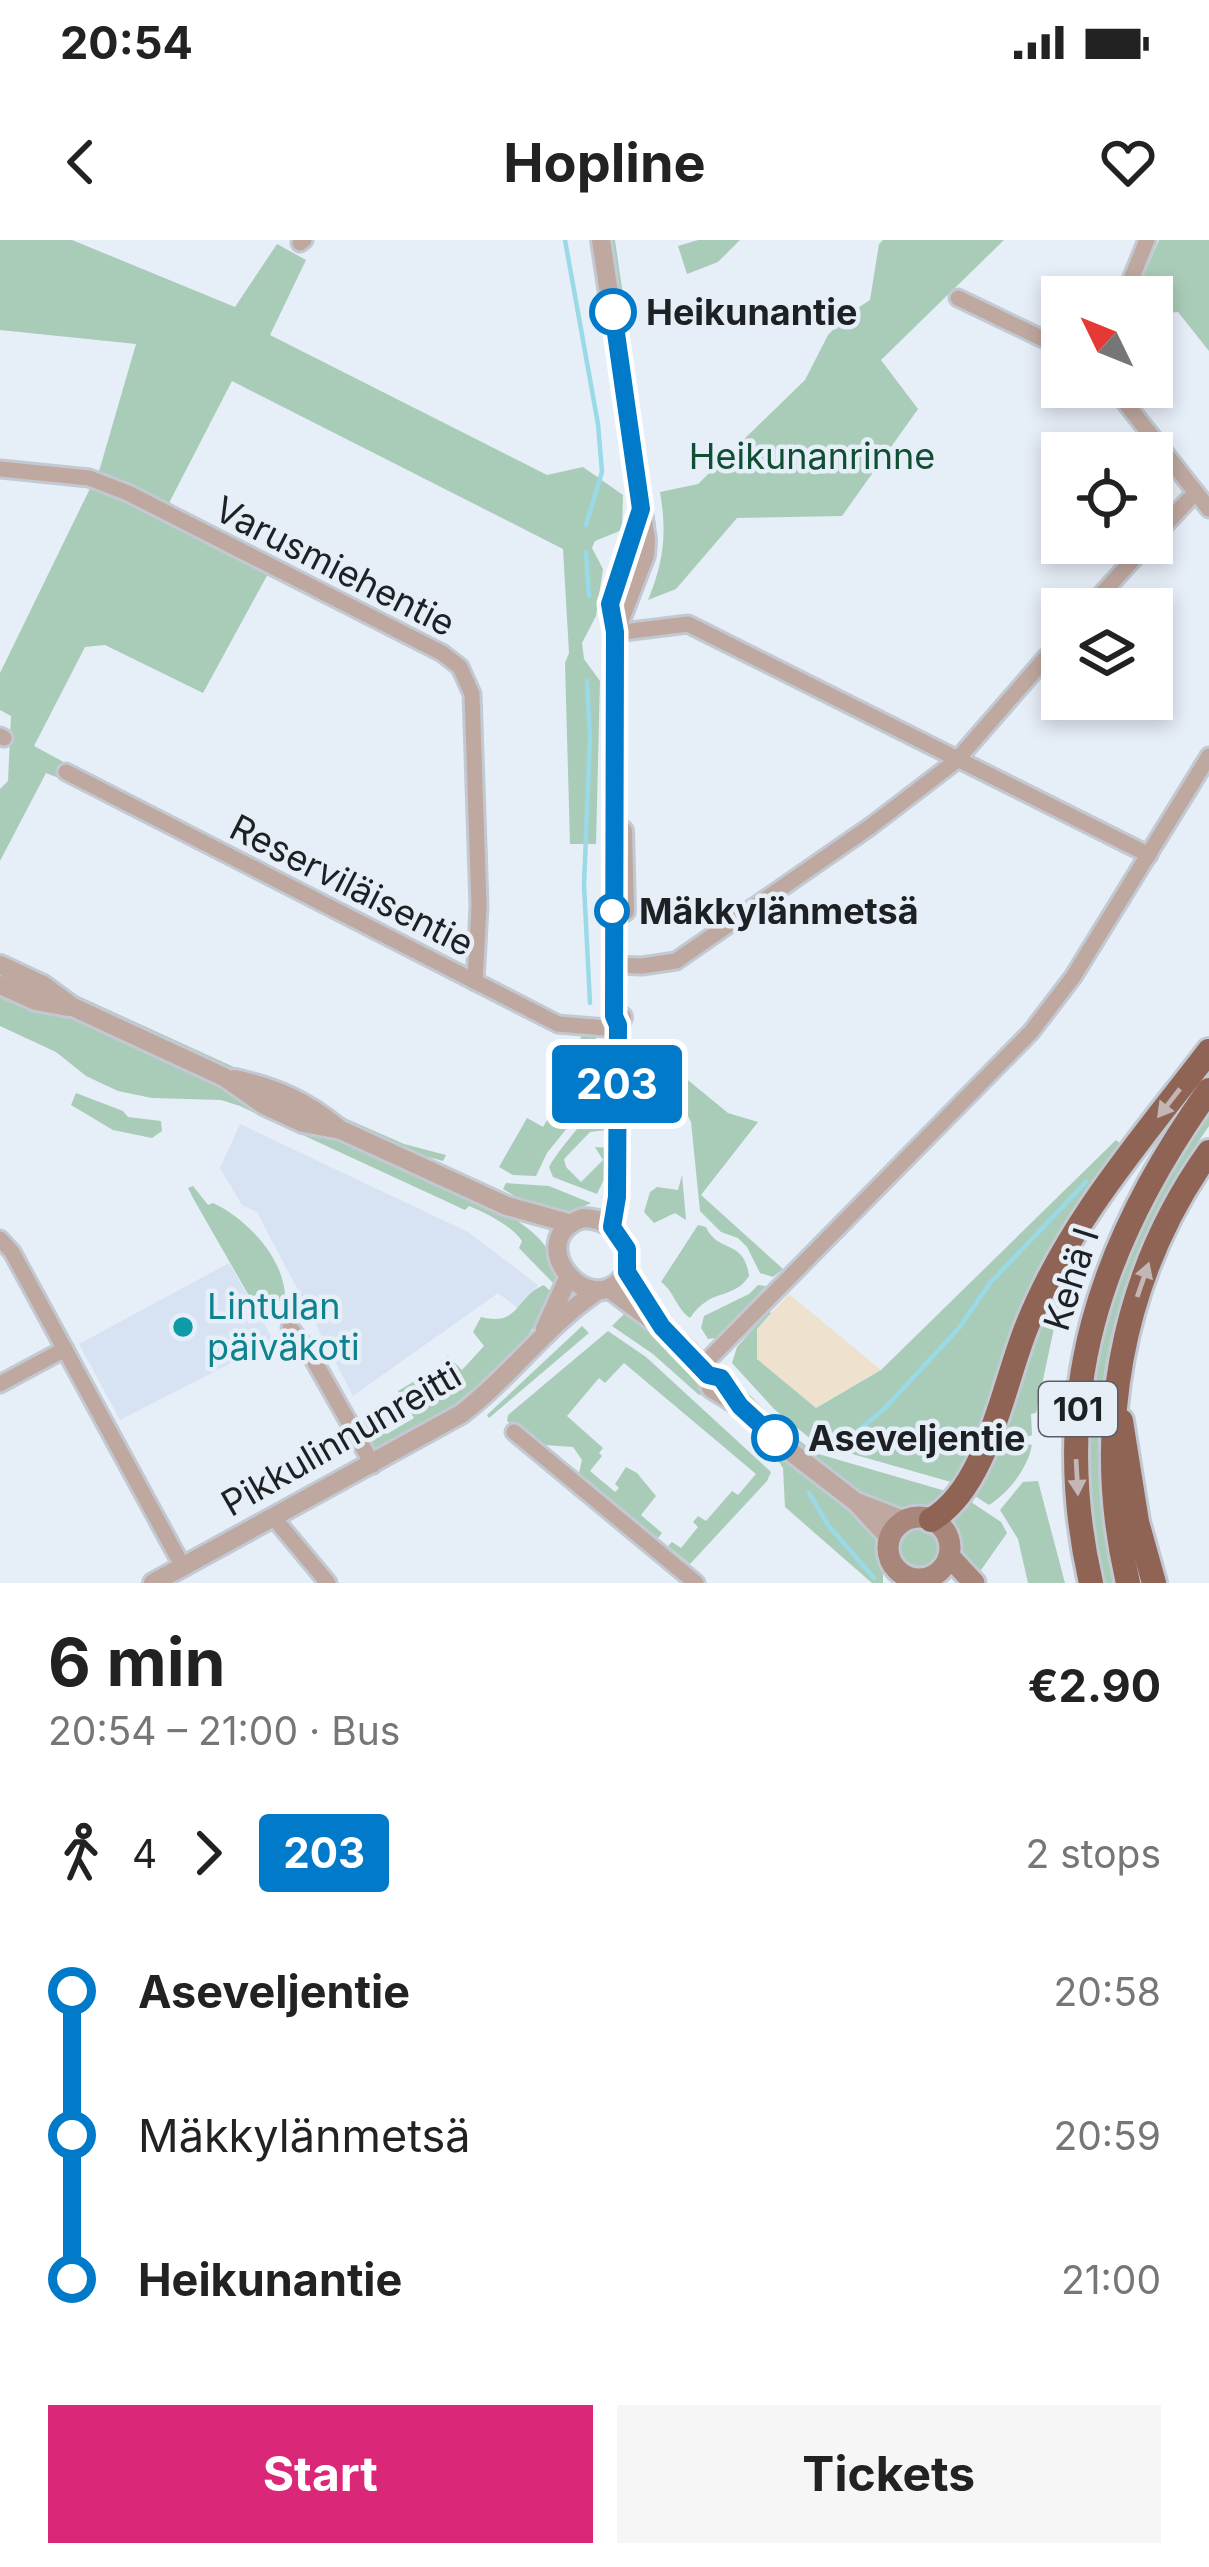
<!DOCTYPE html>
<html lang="en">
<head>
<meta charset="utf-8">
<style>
	:root { --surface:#fff; --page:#f6f6f6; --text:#222; --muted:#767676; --accent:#db2777 }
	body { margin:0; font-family:Inter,sans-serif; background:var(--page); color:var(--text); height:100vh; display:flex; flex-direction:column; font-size:45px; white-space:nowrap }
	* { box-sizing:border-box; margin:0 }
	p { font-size:39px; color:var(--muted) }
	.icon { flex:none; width:66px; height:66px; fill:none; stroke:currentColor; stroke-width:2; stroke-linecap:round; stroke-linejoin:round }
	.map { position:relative; height:1343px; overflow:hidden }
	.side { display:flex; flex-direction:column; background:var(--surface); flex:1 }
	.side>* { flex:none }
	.badge { padding:0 24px; border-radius:9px; font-size:42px; line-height:78px }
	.needle { width:78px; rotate:313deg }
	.tools { position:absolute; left:1041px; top:36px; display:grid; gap:24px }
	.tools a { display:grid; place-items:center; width:132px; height:132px; border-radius:0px; background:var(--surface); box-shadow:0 6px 18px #0003; font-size:60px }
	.map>.badge { position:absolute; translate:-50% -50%; box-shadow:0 0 0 6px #fff }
	.legs { display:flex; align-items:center; gap:18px; height:132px; padding:0 48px; font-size:39px }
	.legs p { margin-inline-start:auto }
	.head { display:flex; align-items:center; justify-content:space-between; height:204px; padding:0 48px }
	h1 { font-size:66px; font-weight:700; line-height:90px }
	.cta { display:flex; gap:24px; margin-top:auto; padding:24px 48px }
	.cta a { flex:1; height:138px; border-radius:0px; background:var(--accent); color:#fff; font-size:48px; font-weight:700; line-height:138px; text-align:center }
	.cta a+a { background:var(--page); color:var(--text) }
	ul { padding:0 48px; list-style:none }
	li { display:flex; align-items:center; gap:42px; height:144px; font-size:45px }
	li i { display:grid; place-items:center; width:18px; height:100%; margin:0 15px; background:currentColor }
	li i::after { content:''; width:30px; height:30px; margin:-15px; border:9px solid; border-radius:50%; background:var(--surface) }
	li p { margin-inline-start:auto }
	li:first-child i { background:linear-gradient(#0000 50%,currentColor 0) }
	li:last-child i { background:linear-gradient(currentColor 50%,#0000 0) }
	.status { display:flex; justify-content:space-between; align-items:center; height:84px; padding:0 60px; background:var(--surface); direction:ltr }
	.status svg { height:33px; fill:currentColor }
	header { display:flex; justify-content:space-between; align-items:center; height:156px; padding:0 48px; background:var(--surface); font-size:54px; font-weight:700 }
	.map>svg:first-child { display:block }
	.commercial { fill:#eee1cd }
	.built { fill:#d7e3f3 }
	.green { fill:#a9ccb8 }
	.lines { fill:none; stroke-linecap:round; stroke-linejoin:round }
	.stream { stroke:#9adae6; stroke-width:4.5 }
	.minor-casing { stroke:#c2c9d2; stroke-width:21 }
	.tertiary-casing { stroke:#c2c9d2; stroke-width:24 }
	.secondary-casing { stroke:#c2c9d2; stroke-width:27 }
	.trunk-casing { stroke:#c2c9d2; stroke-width:30 }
	.minor { stroke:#bfa89f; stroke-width:15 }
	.tertiary { stroke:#bfa89f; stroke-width:18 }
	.secondary { stroke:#a8877a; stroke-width:21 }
	.trunk { stroke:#8f6454; stroke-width:24 }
	.oneway { fill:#c3b7b6 }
	.line-1-casing { stroke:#fff; stroke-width:27 }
	.line-1 { stroke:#007ac9; stroke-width:18 }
	.stop-1-dot { fill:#fff; stroke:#007ac9; stroke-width:6 }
	.culture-dot { fill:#0f9aa8; stroke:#e6eef8; stroke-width:4.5 }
	.labels { text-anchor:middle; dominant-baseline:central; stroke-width:9; stroke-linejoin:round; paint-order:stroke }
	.shield { fill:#e6eef8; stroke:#5a5e64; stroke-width:3 }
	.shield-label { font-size:33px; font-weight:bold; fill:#1e2124 }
	.stop-label { font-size:36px; font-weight:bold; fill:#1e2124; stroke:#e6eef8; text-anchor:start }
	.park-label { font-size:36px; fill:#0f4e32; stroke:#e6eef8 }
	.street-label { font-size:36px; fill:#1e2124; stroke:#e6eef8 }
	.culture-label { font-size:36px; fill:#0d838f; stroke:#e6eef8; text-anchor:start }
</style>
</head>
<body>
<div class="status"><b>20:54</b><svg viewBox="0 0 49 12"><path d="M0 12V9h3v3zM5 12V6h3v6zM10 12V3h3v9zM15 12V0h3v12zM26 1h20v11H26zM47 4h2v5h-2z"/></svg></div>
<header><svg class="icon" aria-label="back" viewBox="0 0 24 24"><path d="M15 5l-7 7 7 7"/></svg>Hopline<svg class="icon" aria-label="heart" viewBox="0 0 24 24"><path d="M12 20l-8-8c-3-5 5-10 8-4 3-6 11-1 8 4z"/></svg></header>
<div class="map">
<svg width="1209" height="1343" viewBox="0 0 1209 1343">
	<rect width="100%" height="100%" fill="#e6eef8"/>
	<polygon class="commercial" points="789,1054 881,1130 815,1168 757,1119 757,1089"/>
	<g class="built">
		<polygon points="240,884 468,992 538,1045 519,1069 498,1053 353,1156 257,972 242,965 220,928"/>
		<polygon points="229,1023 274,1101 120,1180 79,1104"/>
	</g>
	<g class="green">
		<polygon points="0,0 72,0 235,67 277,4 306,20 270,95 547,235 583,227 623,255 622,290 595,301 592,308 603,329 596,376 582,403 584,419 600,441 596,604 570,604 565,423 569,413 563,309 232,141 170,261 172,281 269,332 203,453 105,405 85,407 34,506 71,526 64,540 46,533 0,621 0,549 8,541 11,476 0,470 0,433 100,228 136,104 0,90"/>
		<polygon points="608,0 615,0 656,286 654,316 641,352 636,350 645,328"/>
		<polygon points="698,0 740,0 718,22 687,34 678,6"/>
		<path d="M 883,0 L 1004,0 L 881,120 L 918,169 L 842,276 L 737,278 L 676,349 L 648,360 C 664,321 667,293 660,252 L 698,244 L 805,140 L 828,95 L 847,75 L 870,60 L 879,4 Z"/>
		<polygon points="1159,0 1209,0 1209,111 1178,72 1152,74 1152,57 1134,57"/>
		<polygon points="0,714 37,730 72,753 236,828 286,843 347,879 404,904 446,915 443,921 410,912 71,758 0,718"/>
		<path d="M 0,751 L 90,784 L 497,969 C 530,987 558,1006 557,1047 L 519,1008 L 522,1001 C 512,986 486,973 469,966 L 465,970 L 240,866 L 221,860 L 152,858 L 118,851 L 86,836 L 56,812 L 0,786 Z"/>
		<polygon points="582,792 596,793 595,842 588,862 547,913 536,936 513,935 499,927 527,878 543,887 584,820 577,815"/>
		<polygon points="644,804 728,873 758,882 701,955 783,1029 773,1037 760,1033 747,1007 738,998 721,992 700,971 691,882 679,858 645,825"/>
		<path d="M 609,848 L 610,881 L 606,890 L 590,892 L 564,919 L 566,927 L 581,942 L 603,920 L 595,907 L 609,908 L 607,933 L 597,954 L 553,937 L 549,927 C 565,899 590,880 601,850 Z"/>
		<polygon points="76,853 123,871 128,877 161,881 162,891 152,898 113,890 71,865"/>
		<path d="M 1209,871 L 1209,886 C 1109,1028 1076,1173 1113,1343 L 1104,1343 C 1064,1166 1105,1017 1209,871 Z"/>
		<polygon points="1116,900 1123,906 964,1232 951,1242 817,1204 774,1169 732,1123 737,1107 769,1071 771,1073 757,1089 757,1119 816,1168 881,1130"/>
		<polygon points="682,935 686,980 675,973 654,983 644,972 650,952 657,947 678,950"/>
		<polygon points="506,943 549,946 591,963 565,975 531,966 503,949"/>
		<path d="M 193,946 L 208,965 L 213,963 C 246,978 284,1018 285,1056 L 274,1066 L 274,1076 L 264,1082 L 193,958 L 188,948 Z"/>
		<path d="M 698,985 L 706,987 C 718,1014 744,998 749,1036 C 733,1061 712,1046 690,1078 C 676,1068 674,1051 661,1042 Z"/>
		<path d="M 1086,987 L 1061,1055 L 1036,1173 L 1031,1174 L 1032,1195 L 1027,1197 L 1026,1204 L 1032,1205 C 1027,1230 1008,1253 989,1265 L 975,1256 L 978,1235 L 1030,1093 Z"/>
		<path d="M 544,1045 L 555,1056 L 515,1114 L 467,1162 L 380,1214 L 373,1211 L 358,1184 L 374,1174 L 387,1194 L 414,1178 L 398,1151 L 413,1142 L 428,1163 L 456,1142 L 441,1121 L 448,1116 L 462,1130 L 484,1106 L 473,1092 L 481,1077 C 520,1087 516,1056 544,1045 Z"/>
		<polygon points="758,1045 766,1046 717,1098 708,1099 701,1088 704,1076 749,1054"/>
		<polygon points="628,1070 689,1128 709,1154 699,1155 653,1114 612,1086"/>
		<polygon points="582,1086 589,1093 489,1178 487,1175"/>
		<polygon points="608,1091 646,1117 771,1232 767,1241 690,1324 668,1306 672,1302 681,1308 698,1287 693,1282 698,1276 706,1281 732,1251 738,1255 756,1234 624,1123 605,1143 599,1138 567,1176 603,1208 599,1213 602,1216 590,1231 615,1252 619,1248 615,1244 626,1227 637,1233 656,1256 641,1275 662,1293 658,1298 579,1233 582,1220 573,1207 544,1205 507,1181 508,1175"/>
		<path d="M 736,1141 L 774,1180 L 815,1213 L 949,1252 C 942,1259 936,1266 926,1268 C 877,1280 791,1207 758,1173 C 749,1164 742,1153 732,1145 Z"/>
		<path d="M 776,1217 C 806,1231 859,1265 876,1295 C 883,1308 883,1329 883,1343 L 872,1343 L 785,1267 L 783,1228 Z"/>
		<polygon points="1038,1241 1065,1343 1028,1343 1018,1299 1000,1270 1023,1242"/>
		<polygon points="971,1262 1001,1282 1007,1293 981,1330 960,1315 956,1291 946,1278"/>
		<circle cx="920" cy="1308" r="19"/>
	</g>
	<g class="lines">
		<g class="stream">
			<polyline points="565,0 598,184 602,232 586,285"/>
			<polyline points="586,312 589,356"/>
			<polyline points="587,441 590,497 584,645 590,763"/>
			<polyline points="847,1200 885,1168 959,1088 990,1043 1086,942"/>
			<polyline points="809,1253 828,1285 874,1338"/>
		</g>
		<g class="minor-casing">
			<g id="minor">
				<polyline points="300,3 304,0"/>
				<polyline points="1124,57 1147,0"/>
				<polyline points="958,58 1062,108"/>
				<polyline points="1113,147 1209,269"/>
				<polyline points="0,229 89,238 128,253 442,413 460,427 472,454 479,666 475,742"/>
				<polyline points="1152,299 1195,253"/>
				<polyline points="1088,369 1148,303"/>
				<polyline points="615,393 688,384 1149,615"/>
				<polyline points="0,496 4,498"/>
				<polyline points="66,532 558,784 618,789"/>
				<polyline points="615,725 642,726 676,721 871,586 956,521 1062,399"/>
				<polyline points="0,999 12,1012 183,1327"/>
				<polyline points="290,1088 308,1110 373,1225"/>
				<polyline points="701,1127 1031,792 1073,737 1209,516"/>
				<polyline points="0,1144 65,1109"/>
				<polyline points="514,1192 696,1343"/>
				<polyline points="274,1278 328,1343"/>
			</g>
		</g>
		<g class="tertiary-casing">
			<g id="tertiary">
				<polyline points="601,0 646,300 645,315 615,393"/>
				<polyline points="623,591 625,671"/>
				<polyline points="0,725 43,745 73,767 224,837 264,865 303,883 341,890 507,966 568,983"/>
				<polyline points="0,745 36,761 68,767"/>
				<polyline points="618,785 614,776 615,393 610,364 641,269"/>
				<path d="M 235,839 C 275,848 306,861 338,888"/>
				<path d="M 583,978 C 614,979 632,1001 627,1032 C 591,1088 519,999 583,978 Z"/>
				<polyline points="612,987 617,957 618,789 622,777"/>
				<polyline points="627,1032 659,1083"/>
				<path d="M 610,1049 C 641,1074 701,1109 711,1148 L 740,1166 L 782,1205 L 856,1262 L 890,1299"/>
				<polyline points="545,1089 569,1036"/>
				<polyline points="859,1263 905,1281"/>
				<path d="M 153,1343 L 461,1174 C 511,1136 544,1087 597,1051"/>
			</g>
		</g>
		<g class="secondary-casing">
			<g id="secondary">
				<circle cx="919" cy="1308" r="31"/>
				<polyline points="949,1316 974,1343"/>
			</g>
		</g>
		<g class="trunk-casing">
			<g id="trunk">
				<polyline points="1121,1181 1137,1282 1154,1343"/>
				<path d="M 931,1280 C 988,1247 1003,1144 1027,1086 C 1069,981 1141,900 1209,811"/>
				<path d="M 1091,1343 C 1048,1155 1100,1003 1209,850"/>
				<path d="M 1128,1343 C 1093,1194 1119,1038 1209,912"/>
			</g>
		</g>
		<use href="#minor" class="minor"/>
		<use href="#tertiary" class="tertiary"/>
		<use href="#secondary" class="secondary"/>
		<use href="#trunk" class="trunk"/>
	</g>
	<defs><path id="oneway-solid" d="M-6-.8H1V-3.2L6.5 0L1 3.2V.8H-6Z" transform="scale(3)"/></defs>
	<g class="oneway">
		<use href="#oneway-solid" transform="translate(1169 863) rotate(128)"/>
		<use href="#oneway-solid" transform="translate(1143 1040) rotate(-71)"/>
		<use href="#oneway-solid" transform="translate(1077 1237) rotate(87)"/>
	</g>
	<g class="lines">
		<g class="line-1-casing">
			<polyline id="line-1" points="613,72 641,269 610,364 615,392 614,776 618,785 617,957 612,987 627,1009 627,1032 662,1087 708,1135 721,1138 740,1166 775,1198"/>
		</g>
		<use href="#line-1" class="line-1"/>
	</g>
	<g class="stop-1-dot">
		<circle cx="613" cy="72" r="21"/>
		<circle cx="612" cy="671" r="15"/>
		<circle cx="775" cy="1198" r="21"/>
	</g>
	<circle class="culture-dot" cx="183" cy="1087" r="12"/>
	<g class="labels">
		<rect class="shield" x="1039" y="1142" width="78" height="54" rx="9"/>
		<g class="shield-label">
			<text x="1078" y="1169">101</text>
		</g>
		<g class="stop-label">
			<text x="646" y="72">Heikunantie</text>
			<text x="639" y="671">Mäkkylänmetsä</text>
			<text x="808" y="1198">Aseveljentie</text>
		</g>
		<g class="park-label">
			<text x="812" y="216">Heikunanrinne</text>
		</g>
		<g class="street-label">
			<text transform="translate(335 326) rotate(27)">Varusmiehentie</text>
			<text transform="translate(352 645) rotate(27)">Reserviläisentie</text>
			<text transform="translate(1071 1039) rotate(-72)">Kehä I</text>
			<text transform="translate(341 1199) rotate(-30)">Pikkulinnunreitti</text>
		</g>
		<g class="culture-label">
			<text x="207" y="1066">Lintulan<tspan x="207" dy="41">päiväkoti</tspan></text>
		</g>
	</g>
</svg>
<div class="tools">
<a><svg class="needle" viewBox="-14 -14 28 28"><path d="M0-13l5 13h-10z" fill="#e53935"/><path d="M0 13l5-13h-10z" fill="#767676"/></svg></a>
<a><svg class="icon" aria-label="locate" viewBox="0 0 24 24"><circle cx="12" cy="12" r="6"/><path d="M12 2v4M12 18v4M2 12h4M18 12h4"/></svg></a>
<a><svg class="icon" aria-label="layers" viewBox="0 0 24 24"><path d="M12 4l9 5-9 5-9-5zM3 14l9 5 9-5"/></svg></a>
</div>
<b class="badge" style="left:617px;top:844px;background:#007ac9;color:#fff">203</b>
</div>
<section class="side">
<div class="head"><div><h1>6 min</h1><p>20:54 – 21:00 · Bus</p></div><b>€2.90</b></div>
<div class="legs"><svg class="icon" aria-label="walk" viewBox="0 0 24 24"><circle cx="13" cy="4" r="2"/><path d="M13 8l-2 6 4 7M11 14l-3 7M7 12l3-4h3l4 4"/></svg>4<svg class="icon" aria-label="forward" viewBox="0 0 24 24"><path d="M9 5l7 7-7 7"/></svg><b class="badge" style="background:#007ac9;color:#fff">203</b><p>2 stops</p></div>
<ul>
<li><i style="color:#007ac9"></i><b>Aseveljentie</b><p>20:58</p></li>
<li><i style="color:#007ac9"></i><span>Mäkkylänmetsä</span><p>20:59</p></li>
<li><i style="color:#007ac9"></i><b>Heikunantie</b><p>21:00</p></li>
</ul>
<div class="cta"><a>Start</a><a>Tickets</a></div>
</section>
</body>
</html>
